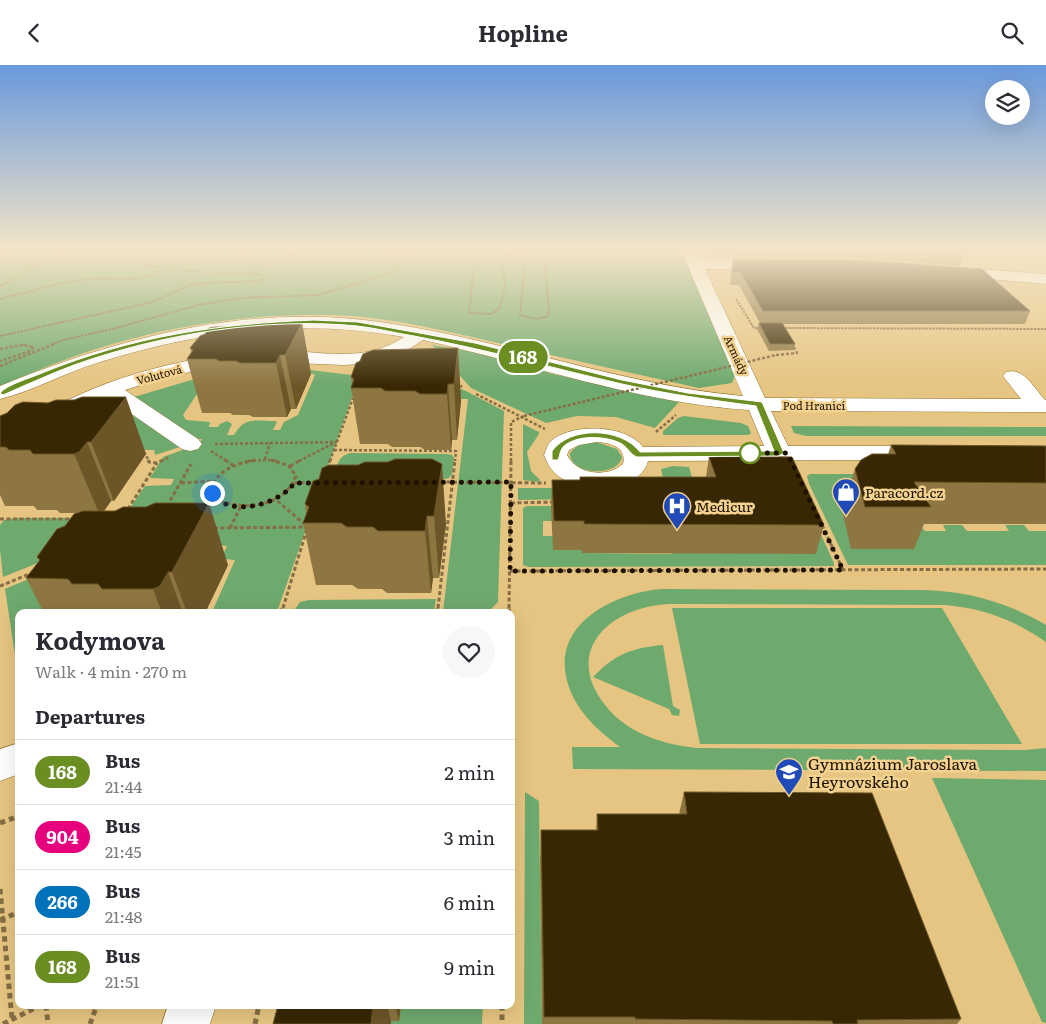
<!DOCTYPE html>
<html lang="en">
<head>
<meta charset="utf-8">
<style>
	:root { --surface:#fff; --page:#f7f7f7; --text:#2b2b33; --muted:#7c7c81; --line:#e1e1e2 }
	body { margin:0; font-family:Literata,serif; background:var(--page); color:var(--text); height:100vh; display:flex; flex-direction:column; font-size:19px; white-space:nowrap }
	* { box-sizing:border-box; margin:0 }
	p { font-size:16px; color:var(--muted) }
	.icon { flex:none; width:28px; height:28px; fill:none; stroke:currentColor; stroke-width:2; stroke-linecap:round; stroke-linejoin:round }
	.map { position:relative; flex:1; overflow:hidden }
	.drawer { position:absolute; left:15px; top:544px; width:500px; height:400px; display:flex; flex-direction:column; background:var(--surface); border-radius:10px; box-shadow:0 5px 20px #0002 }
	.drawer>* { flex:none }
	.badge { padding:0 10px; border-radius:16px; font-size:18px; line-height:32px }
	.buttons { position:absolute; left:985px; top:15px; display:grid; gap:10px }
	.buttons a { display:grid; place-items:center; width:45px; height:45px; border-radius:50%; background:var(--surface); box-shadow:0 5px 20px #0002; font-size:25px }
	.you { position:absolute; width:25px; height:25px; margin:-12px; border:4px solid #fff; border-radius:50%; background:#1a73e8; box-shadow:0 0 0 8px #1a73e833 }
	.map>.badge { position:absolute; translate:-50% -50%; box-shadow:0 0 0 2px #fff }
	h2 { padding:0 20px; font-size:19px; line-height:45px }
	.round { display:grid; place-items:center; flex:none; width:52px; height:52px; border-radius:26px; background:var(--page) }
	.head { display:flex; align-items:center; justify-content:space-between; height:85px; padding:0 20px }
	h1 { font-size:24px; font-weight:700; line-height:38px }
	ul { padding:0; list-style:none }
	li { display:flex; align-items:center; gap:15px; height:65px; padding:0 20px; border-top:1px solid var(--line) }
	li div { flex:1 }
	li b { display:block; font-size:19px }
	li em { font-style:normal }
	li .badge { min-width:55px; font-weight:700; text-align:center }
	header { display:flex; justify-content:space-between; align-items:center; height:65px; padding:0 20px; background:var(--surface); font-size:22px; font-weight:700 }
	.map>svg:first-child { display:block }
	.green { fill:#6ea96e }
	.lines { fill:none; stroke-linecap:round; stroke-linejoin:round }
	.minor-casing { stroke:#8a6c28; stroke-width:1 }
	.path-far4 { stroke:#856e43; stroke-width:2; stroke-dasharray:2.5 1; stroke-linecap:butt }
	.path-far3 { stroke:#856e43; stroke-width:2.5; stroke-dasharray:3 2; stroke-linecap:butt }
	.path-far2 { stroke:#856e43; stroke-width:3; stroke-dasharray:4 2.5; stroke-linecap:butt }
	.path-far1 { stroke:#856e43; stroke-width:4; stroke-dasharray:4.5 3; stroke-linecap:butt }
	.path { stroke:#856e43; stroke-width:5; stroke-dasharray:5.5 4; stroke-linecap:butt }
	.minor { fill:#fff; fill-rule:evenodd }
	.path-bridge { stroke:#856e43; stroke-width:2.5; stroke-dasharray:3 2; stroke-linecap:butt }
	.wall { fill:#8e7642 }
	.shaded-wall { fill:#6c5628 }
	.building { fill:#372702; stroke:#6c5628 }
	.line { fill:#6b8e23; stroke:#fff }
	.walk { stroke:#1d1100; stroke-width:5; stroke-dasharray:0 9 }
	.stop-dot { fill:#fff; stroke:#6b8e23; stroke-width:2.5 }
	.labels { text-anchor:middle; dominant-baseline:central; stroke-width:5; stroke-linejoin:round; paint-order:stroke }
	.far-street-label { font-size:11px; fill:#1d1100; stroke:#f3d28f }
	.poi-label { font-size:14px; fill:#1d1100; stroke:#f3d28f; text-anchor:start }
	.near-poi-label { font-size:16px; fill:#1d1100; stroke:#f3d28f; text-anchor:start }
</style>
</head>
<body>
<header><svg class="icon" aria-label="back" viewBox="0 0 24 24"><path d="M15 5l-7 7 7 7"/></svg>Hopline<svg class="icon" aria-label="search" viewBox="0 0 24 24"><circle cx="10" cy="10" r="6"/><path d="M15 15l6 6"/></svg></header>
<div class="map">
<svg width="1046" height="959" viewBox="0 0 1046 959">
	<rect width="100%" height="100%" fill="#e6c582"/>
	<g class="green">
		<path d="M 0,187 L 683,187 L 735,310 L 732,318 L 699,323 C 636,309 573,295 511,281 C 462,270 413,257 363,252 C 272,243 156,261 70,293 C 46,301 23,312 0,321 Z"/>
		<polygon points="432,280 491,290 553,309 679,337 655,363 616,352 577,351 546,358 471,323"/>
		<path d="M 310,305 L 352,310 L 355,311 L 358,315 L 277,547 L 212,547 L 235,495 L 226,494 L 222,491 L 227,481 L 219,480 L 53,547 L 19,548 L 19,616 L 5,524 L 139,467 L 130,443 L 145,421 L 171,420 L 174,414 L 150,413 L 163,392 L 191,382 L 197,382 L 202,374 L 196,374 L 134,332 L 195,314 L 205,317 L 183,350 L 186,355 L 210,357 L 209,362 L 218,362 L 220,359 L 227,356 L 232,359 L 227,370 L 234,370 C 245,351 255,356 275,356 L 277,357 L 273,365 L 280,365 L 284,357 L 298,350 L 315,310 L 309,307 Z"/>
		<polygon points="456,323 464,325 504,346 498,537 488,547 443,547 468,334 372,333"/>
		<polygon points="121,337 180,382 155,390 154,385 53,384"/>
		<polygon points="684,351 741,358 748,361 751,368 748,370 663,370 663,366 678,353"/>
		<polygon points="523,359 539,367 539,369 527,387 531,406 540,415 538,417 523,415"/>
		<polygon points="791,361 1046,362 1046,371 806,371 794,368"/>
		<path d="M 596,377 L 617,384 L 622,392 C 618,413 569,410 570,388 C 577,379 585,378 596,377 Z"/>
		<path d="M 351,388 L 447,389 L 452,390 L 454,393 L 452,409 L 449,413 L 442,415 L 335,408 C 338,397 339,391 351,388 Z"/>
		<polygon points="673,401 689,402 698,433 667,433 661,404"/>
		<polygon points="810,409 1046,409 857,469 848,470 852,484 914,484 900,460 920,460 925,466 946,466 943,460 962,460 967,466 1009,466 1005,460 1024,460 1029,466 1046,466 1046,500 848,500 809,419 807,411"/>
		<polygon points="518,423 575,423 576,434 518,435"/>
		<polygon points="804,433 834,498 834,501 529,502 523,500 523,443 527,441 579,441 552,456 543,456 543,471 553,471 554,485 582,485 582,488 670,489"/>
		<polygon points="18,453 109,453 132,460 3,512 0,485 0,460 4,455"/>
		<path d="M 661,524 L 922,525 C 967,526 1007,537 1046,560 L 1046,577 C 1015,555 982,543 945,540 L 674,539 C 610,539 557,589 611,647 C 633,670 666,680 697,683 L 1025,685 L 1046,683 L 1046,706 L 573,704 L 572,682 L 620,682 C 600,667 580,650 570,625 C 546,563 609,529 661,524 Z"/>
		<polygon points="436,534 434,547 293,547 300,537 309,535"/>
		<polygon points="672,543 942,543 1022,679 700,679"/>
		<path d="M 663,580 L 673,641 L 680,645 L 679,651 L 672,650 L 669,644 L 593,612 C 615,589 632,583 663,580 Z"/>
		<polygon points="932,713 1046,715 1046,958 1042,957"/>
		<polygon points="525,727 539,736 542,959 524,959"/>
		<polygon points="401,940 483,940 482,959 391,959 391,956 399,956"/>
	</g>
	<g class="lines">
		<g class="minor-casing">
			<g id="minor">
				<path d="M 682,187 L 698,187 L 701,194 L 770,194 L 776,196 L 778,199 L 776,202 L 770,204 L 705,204 L 765,333 L 1021,334 L 1003,311 L 1006,307 C 1024,302 1033,322 1044,334 L 1046,335 L 1046,347 L 771,346 L 788,381 L 925,381 L 933,383 L 937,388 L 933,393 L 925,395 L 648,396 C 640,427 586,426 563,414 C 553,409 548,400 544,390 C 546,386 547,380 551,376 C 571,358 626,359 643,382 L 764,381 L 749,345 C 640,338 530,299 423,275 L 398,291 L 373,298 L 344,300 L 271,297 L 264,295 L 261,291 L 264,287 L 271,285 C 317,285 363,300 404,272 C 300,253 199,266 100,297 C 66,307 33,326 0,334 L 0,321 C 121,272 249,238 380,257 C 503,274 620,320 743,331 ZM 597,377 C 611,378 627,382 623,399 C 607,413 577,410 567,390 L 569,385 L 579,380 Z"/>
				<polygon points="950,202 1046,209 1046,219 944,210 942,207 944,204"/>
				<path d="M 226,289 L 233,291 L 236,295 L 233,299 L 169,311 L 125,325 L 198,374 L 202,379 L 198,384 L 190,386 L 182,384 L 107,332 L 58,357 L 8,394 L 0,396 L 0,377 C 66,326 144,301 226,289 Z"/>
				<polygon points="19,678 19,709 0,716 0,684"/>
				<polygon points="168,940 216,940 210,959 162,959"/>
			</g>
		</g>
		<g class="path-far4">
			<path d="M 285,187 C 326,202 365,195 407,187"/>
			<polyline points="480,187 474,203 469,248 491,249 500,243 505,221 502,193 507,188 521,188 526,191 520,250 535,254 547,252 549,247 544,187"/>
			<polyline points="0,188 5,187"/>
			<polyline points="249,208 291,190"/>
			<polyline points="0,221 62,187"/>
			<polyline points="0,234 61,218 88,214 135,214 154,210 161,204"/>
			<polyline points="736,234 754,263 761,263"/>
			<polyline points="785,265 784,263 1046,264"/>
			<path d="M 0,271 L 153,237 L 189,220 L 206,218 L 260,216 L 265,212 L 259,209 L 184,206 L 139,199 L 139,196 C 174,184 209,203 244,191 L 244,188 L 241,187"/>
			<polyline points="21,280 26,280"/>
			<polyline points="51,280 63,275 116,263 198,240 241,233 319,230 392,207 416,187"/>
		</g>
		<g class="path-far3">
			<polyline points="0,284 22,280 34,282 28,287 0,296"/>
			<polyline points="776,290 797,288 792,279"/>
			<polyline points="0,301 54,279"/>
			<polyline points="457,317 462,322"/>
			<polyline points="476,329 545,364"/>
			<polyline points="656,367 676,350"/>
			<polyline points="215,379 337,377"/>
			<polyline points="334,385 456,386 455,396"/>
			<polyline points="211,386 227,396"/>
			<polyline points="144,387 149,396"/>
			<polyline points="265,394 270,378"/>
			<polyline points="161,396 170,392"/>
			<polyline points="248,396 267,395 279,396"/>
			<polyline points="299,396 336,377"/>
			<polyline points="330,396 353,333"/>
			<polyline points="511,396 511,357 524,351"/>
		</g>
		<g class="path-far2">
			<polyline points="148,395 149,397 157,398 163,395"/>
			<polyline points="225,395 233,400"/>
			<path d="M 255,395 C 236,399 219,404 211,423 L 215,434 C 244,446 283,443 296,411 L 289,401 L 271,395"/>
			<polyline points="290,401 301,395"/>
			<polyline points="327,404 330,395"/>
			<polyline points="440,417 546,418"/>
			<polyline points="181,418 213,416"/>
			<polyline points="294,418 316,417"/>
			<polyline points="511,438 555,437"/>
			<polyline points="202,440 215,434"/>
			<polyline points="167,441 191,399"/>
			<polyline points="128,444 157,398"/>
			<polyline points="0,454 73,454"/>
			<polyline points="822,460 843,505"/>
			<polyline points="214,463 308,462 275,434"/>
			<polyline points="230,463 241,441"/>
			<polyline points="510,506 1046,504"/>
			<polyline points="0,521 32,508"/>
			<polyline points="283,543 306,467"/>
			<polyline points="438,543 455,395"/>
			<polyline points="509,543 511,395"/>
		</g>
		<g class="path-far1">
			<polyline points="281,548 283,541"/>
			<polyline points="437,548 438,541"/>
			<polyline points="509,548 509,541"/>
			<polyline points="16,655 19,653"/>
		</g>
		<g class="path">
			<polyline points="0,758 19,751"/>
			<polyline points="0,824 12,954"/>
			<polyline points="0,855 19,847"/>
			<polyline points="46,940 48,959"/>
			<polyline points="502,940 502,959"/>
			<polyline points="3,959 41,940"/>
			<polyline points="90,959 97,940"/>
			<polyline points="255,959 259,940"/>
		</g>
		<use href="#minor" class="minor"/>
		<polyline class="path-bridge" points="524,351 776,290"/>
	</g>
	<g class="wall">
		<polygon points="713,187 965,187 960,201 859,193 733,192 733,190 715,190"/>
		<polygon points="733,194 1030,246 1025,259 783,259 795,279 793,285 769,286 757,264 759,258 760,258 739,220 730,220"/>
		<polygon points="302,258 311,309 296,344 291,344 287,352 253,352 249,350 233,350 230,348 202,348 187,294 192,288 190,283 205,269 236,262"/>
		<polygon points="458,283 461,336 457,375 452,375 451,385 425,385 420,382 392,382 388,379 360,379 351,323 352,320 351,312"/>
		<polygon points="0,351 146,389 114,436 111,436 104,446 228,500 205,548 44,548 26,513 39,496 37,492 77,448 60,448 57,445 37,445 34,441 5,441 0,430"/>
		<polygon points="891,380 1046,381 1046,459 924,459 914,484 851,484 842,445 855,404 888,389"/>
		<polygon points="715,391 824,460 816,489 582,488 582,485 553,485 551,443 552,415 580,415 580,412 706,412 709,392 714,392"/>
		<polygon points="358,400 446,459 439,513 433,513 431,528 387,528 382,524 358,524 352,520 316,520 303,458 306,448 305,439"/>
		<polygon points="684,727 961,954 957,959 542,959 540,795 541,765 596,765 597,749 679,749"/>
		<polygon points="278,940 401,940 399,956 391,956"/>
	</g>
	<g class="shaded-wall">
		<polygon points="302,258 311,309 296,344 285,290"/>
		<polygon points="458,283 461,336 457,375 454,319"/>
		<polygon points="280,290 291,344 287,352 276,298"/>
		<polygon points="448,319 452,375 451,385 447,329"/>
		<polygon points="126,332 146,389 114,436 91,377"/>
		<polygon points="87,377 111,436 104,446 99,448 74,389"/>
		<polygon points="442,399 446,459 439,513 434,451"/>
		<polygon points="209,438 228,500 205,548 187,548 172,507"/>
		<polygon points="427,451 433,513 431,528 425,466"/>
		<polygon points="168,507 183,548 162,548 153,524"/>
		<polygon points="373,940 387,940 391,956 391,959 371,959"/>
		<polygon points="395,940 401,940 399,956"/>
	</g>
	<g class="building">
		<polygon points="733,194 862,195 982,204 1030,246 763,246 741,208 732,207"/>
		<polygon points="264,258 302,258 285,290 280,290 276,298 240,298 236,296 219,296 216,294 187,294 193,285 190,283 200,271 205,269 209,263 215,262 236,262"/>
		<polygon points="759,258 782,258 795,279 770,279"/>
		<polygon points="458,283 454,319 448,319 447,329 420,329 415,326 385,326 381,323 351,323 354,314 351,312 356,298 360,296 363,289 373,285"/>
		<polygon points="82,332 126,332 91,377 87,377 79,387 74,389 33,389 30,385 9,385 6,382 0,382 0,351 7,348 15,340 23,337 48,338 56,335 74,335"/>
		<polygon points="891,380 1046,381 1046,418 914,417 931,442 865,442 855,404 861,395 872,389 896,389"/>
		<polygon points="715,391 792,392 824,460 584,459 584,456 554,456 552,415 580,415 580,412 716,412 709,392 715,392"/>
		<polygon points="395,394 432,394 442,399 434,451 427,451 425,466 378,466 373,462 347,462 341,458 303,458 309,442 305,439 313,416 319,414 322,403 329,400 358,400 365,397 388,397"/>
		<polygon points="155,438 209,438 172,507 168,507 160,521 153,524 102,524 98,519 72,519 68,514 26,513 40,495 37,492 57,464 65,461 74,449 83,446 115,446 123,442 146,442"/>
		<polygon points="684,727 872,728 961,954 857,955 858,959 833,959 832,956 635,954 635,952 544,952 541,765 598,765 597,749 687,749"/>
		<polygon points="278,940 373,940 371,959 273,959"/>
	</g>
	<linearGradient id="sky" x2="0" y2="1"><stop stop-color="#6999dc"/><stop offset="0.58" stop-color="#f4e5c7"/><stop offset="1" stop-color="#f4e5c7" stop-opacity="0"/></linearGradient>
	<rect width="1046" height="321" fill="url(#sky)"/>
	<path class="line" d="M 314,255 L 358,257 L 475,278 L 622,315 L 688,328 L 762,337 L 784,388 L 779,391 L 637,392 C 631,390 628,383 622,379 C 608,371 578,369 564,381 C 560,385 560,390 558,395 L 552,395 L 552,386 C 570,361 621,362 640,387 L 774,386 L 756,341 C 711,335 666,329 622,319 C 553,303 484,284 414,271 C 395,268 376,263 357,261 C 265,252 161,269 74,300 C 50,309 26,320 3,330 L 0,328 C 8,319 28,314 42,308 C 133,271 217,259 314,255 Z"/>
	<g class="lines">
		<path class="walk" d="M 212,428 C 228,454 281,439 294,418 L 511,417 L 510,506 L 843,505 L 787,388 L 750,388"/>
	</g>
	<defs>
		<g id="shop-pin" transform="scale(1.4375)"><path d="M0 17L-7.5 6A9.5 9.5 0 1 1 7.5 6Z" fill="#204ab7" stroke="#f3d28f"/><path d="M-5-2.5h2.3a2.7 3.5 0 0 1 5.4 0H5L5.5 6h-11ZM-1.5-2.5h3a1.5 2.3 0 0 0-3 0Z" fill="#fff"/></g>
		<g id="hospital-pin" transform="scale(1.4375)"><path d="M0 17L-7.5 6A9.5 9.5 0 1 1 7.5 6Z" fill="#204ab7" stroke="#f3d28f"/><path d="M-5-5h3v3.5h4V-5h3V5h-3V1.5h-4V5h-3Z" fill="#fff"/></g>
		<g id="school-pin" transform="scale(1.4375)"><path d="M0 17L-7.5 6A9.5 9.5 0 1 1 7.5 6Z" fill="#204ab7" stroke="#f3d28f"/><path d="M0-5L7-2L0 1L-7-2ZM-4 1L0 2.5L4 1V4Q0 6-4 4Z" fill="#fff"/></g>
	</defs>
	<g fill-rule="evenodd">
		<use href="#shop-pin" x="846" y="427"/>
		<use href="#hospital-pin" x="677" y="441"/>
		<use href="#school-pin" x="789" y="707"/>
	</g>
	<circle class="stop-dot" cx="750" cy="388" r="10"/>
	<g class="labels">
		<g class="far-street-label">
			<text transform="translate(737 290) rotate(65)">Armády</text>
			<text transform="translate(159 309) rotate(-15)">Volutová</text>
			<text x="814" y="340">Pod Hranicí</text>
		</g>
		<g class="poi-label">
			<text x="865" y="427">Paracord.cz</text>
			<text x="696" y="441">Medicur</text>
		</g>
		<g class="near-poi-label">
			<text x="808" y="698">Gymnázium Jaroslava<tspan x="808" dy="18">Heyrovského</tspan></text>
		</g>
	</g>
</svg>
<div class="buttons">
<a><svg class="icon" aria-label="layers" viewBox="0 0 24 24"><path d="M12 4l9 5-9 5-9-5zM3 14l9 5 9-5"/></svg></a>
</div>
<div class="you" style="left:212px;top:428px"></div>
<b class="badge" style="left:523px;top:292px;background:#6b8e23;color:#fff">168</b>
<section class="drawer">
<div class="head"><div><h1>Kodymova</h1><p>Walk · 4 min · 270 m</p></div><a class="round"><svg class="icon" aria-label="heart" viewBox="0 0 24 24"><path d="M12 20l-8-8c-3-5 5-10 8-4 3-6 11-1 8 4z"/></svg></a></div>
<h2>Departures</h2>
<ul>
<li><span class="badge" style="background:#6b8e23;color:#fff">168</span><div><b>Bus</b><p>21:44</p></div><em>2 min</em></li>
<li><span class="badge" style="background:#e6007e;color:#fff">904</span><div><b>Bus</b><p>21:45</p></div><em>3 min</em></li>
<li><span class="badge" style="background:#0072bc;color:#fff">266</span><div><b>Bus</b><p>21:48</p></div><em>6 min</em></li>
<li><span class="badge" style="background:#6b8e23;color:#fff">168</span><div><b>Bus</b><p>21:51</p></div><em>9 min</em></li>
</ul>
</section>
</div>
</body>
</html>
